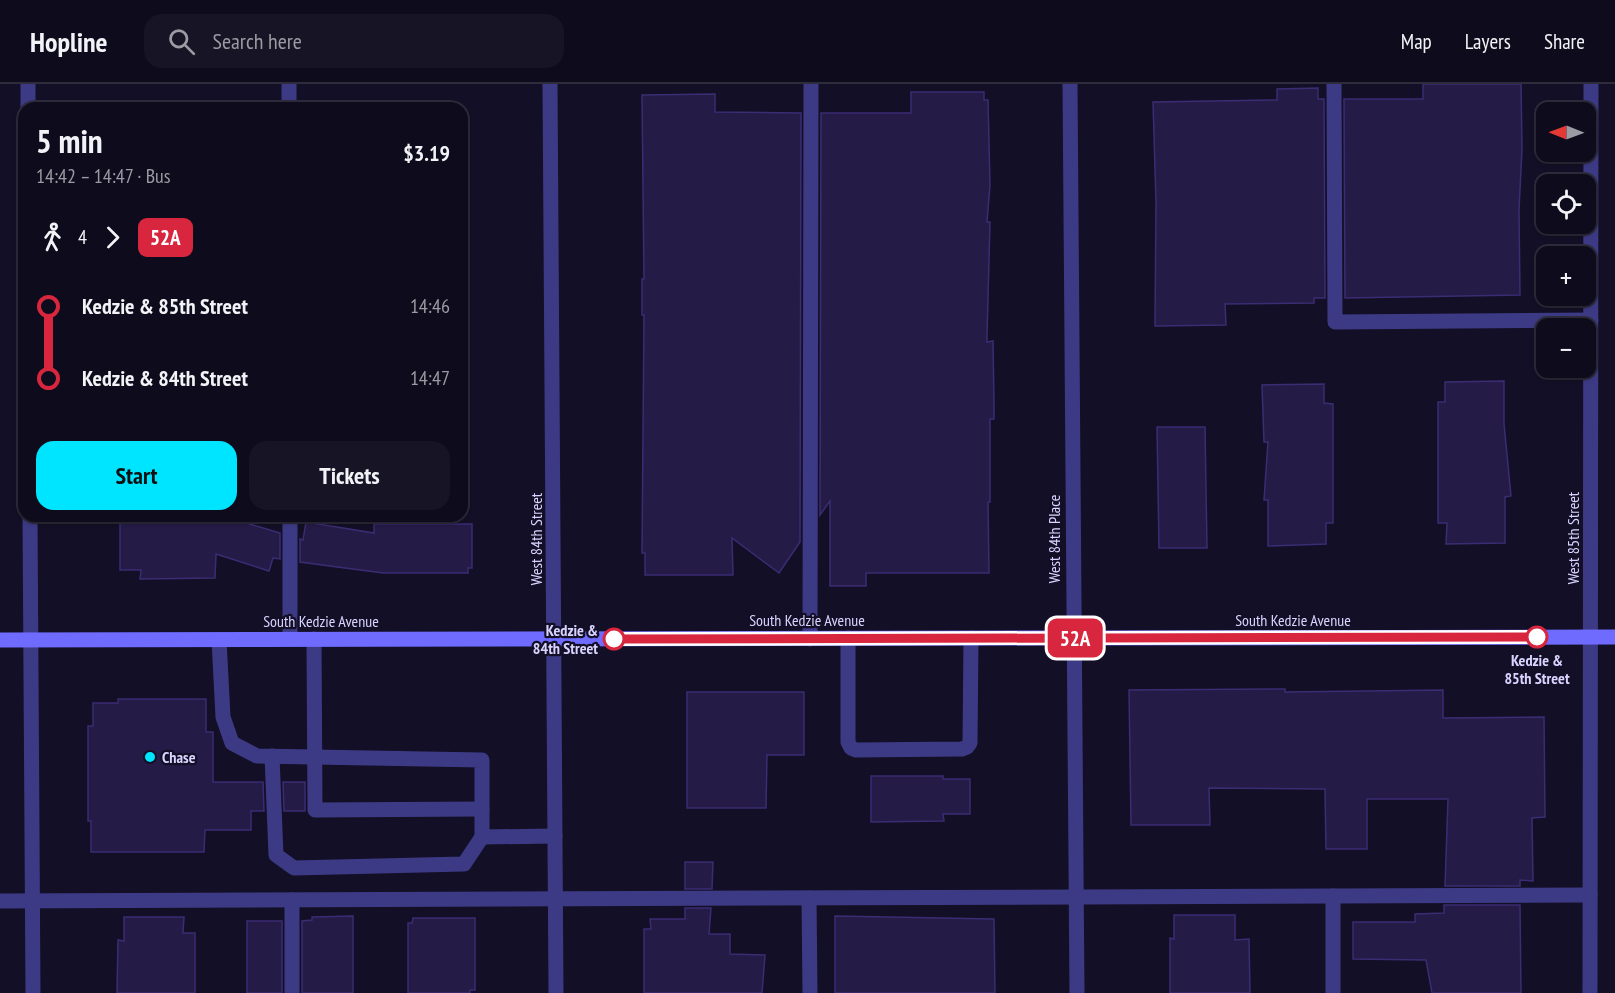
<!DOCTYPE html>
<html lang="en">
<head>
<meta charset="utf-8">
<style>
	:root { --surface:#0e0b1c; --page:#171425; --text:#f1f3f6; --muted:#9b9ba3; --line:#2e2b3b; --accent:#00e5ff }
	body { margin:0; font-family:"PT Sans Narrow",sans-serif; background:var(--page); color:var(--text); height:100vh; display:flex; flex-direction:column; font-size:22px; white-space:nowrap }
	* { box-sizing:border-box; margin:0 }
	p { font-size:20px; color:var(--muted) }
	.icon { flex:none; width:33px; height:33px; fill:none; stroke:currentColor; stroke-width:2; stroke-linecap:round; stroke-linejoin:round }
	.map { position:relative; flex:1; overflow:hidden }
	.panel { position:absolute; left:18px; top:18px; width:450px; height:420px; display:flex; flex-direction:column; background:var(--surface); border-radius:18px; box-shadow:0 2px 4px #0004,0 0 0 2px var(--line) }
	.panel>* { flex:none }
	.badge { padding:0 12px; border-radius:9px; font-size:21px; line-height:39px }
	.needle { width:39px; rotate:271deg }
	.buttons { position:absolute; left:1536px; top:18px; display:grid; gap:12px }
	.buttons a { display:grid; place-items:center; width:60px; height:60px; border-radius:12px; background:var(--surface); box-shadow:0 2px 4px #0004,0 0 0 2px var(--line); font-size:30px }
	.map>.badge { position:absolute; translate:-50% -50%; box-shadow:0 0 0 3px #fff }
	.legs { display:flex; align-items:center; gap:9px; height:66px; padding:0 18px; font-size:20px }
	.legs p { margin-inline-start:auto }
	.headline { display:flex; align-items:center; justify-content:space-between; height:102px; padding:0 18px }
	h1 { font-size:33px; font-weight:800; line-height:45px }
	.primary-button { display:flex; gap:12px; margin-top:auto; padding:12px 18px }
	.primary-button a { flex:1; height:69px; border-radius:18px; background:var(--accent); color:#111; font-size:24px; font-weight:800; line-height:69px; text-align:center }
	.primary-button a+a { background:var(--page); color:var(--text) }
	ul { padding:0 18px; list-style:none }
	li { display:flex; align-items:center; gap:21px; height:72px; font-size:22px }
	li i { display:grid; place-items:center; width:9px; height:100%; margin:0 8px; background:currentColor }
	li i::after { content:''; width:15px; height:15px; margin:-8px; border:4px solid; border-radius:50%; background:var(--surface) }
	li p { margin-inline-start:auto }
	li:first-child i { background:linear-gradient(#0000 50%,currentColor 0) }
	li:last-child i { background:linear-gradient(currentColor 50%,#0000 0) }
	header { display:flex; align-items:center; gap:36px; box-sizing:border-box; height:84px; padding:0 30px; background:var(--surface); border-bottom:2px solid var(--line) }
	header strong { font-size:28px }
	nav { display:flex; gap:33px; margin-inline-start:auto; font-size:21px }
	.search { width:420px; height:54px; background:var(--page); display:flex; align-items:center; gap:15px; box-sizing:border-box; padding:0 21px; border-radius:18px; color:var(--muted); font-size:22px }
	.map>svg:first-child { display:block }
	.building { fill:#241b47; stroke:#3b2d73; stroke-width:1.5 }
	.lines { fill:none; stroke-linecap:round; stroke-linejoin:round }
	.service { stroke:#3d3a85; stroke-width:15 }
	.minor { stroke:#3d3a85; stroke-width:15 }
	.secondary { stroke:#6f6bff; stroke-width:15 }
	.line-1-casing { stroke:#fff; stroke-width:14 }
	.line-1 { stroke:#d7263d; stroke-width:9 }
	.stop-1-dot { fill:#fff; stroke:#d7263d; stroke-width:3 }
	.poi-dot { fill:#00e5ff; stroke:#130f26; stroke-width:2 }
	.labels { text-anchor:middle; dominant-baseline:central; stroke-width:4.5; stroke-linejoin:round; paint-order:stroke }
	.street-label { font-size:16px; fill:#d9d4ff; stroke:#130f26 }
	.stop-label { font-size:16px; font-weight:bold; fill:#d9d4ff; stroke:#130f26; text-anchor:end }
	.poi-label { font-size:16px; font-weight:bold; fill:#d9d4ff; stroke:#130f26; text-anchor:start }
</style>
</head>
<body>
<header>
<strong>Hopline</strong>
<div class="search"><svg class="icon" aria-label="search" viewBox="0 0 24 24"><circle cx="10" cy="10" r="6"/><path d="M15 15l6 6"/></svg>Search here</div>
<nav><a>Map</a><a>Layers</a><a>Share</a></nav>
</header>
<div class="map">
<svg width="1615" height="909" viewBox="0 0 1615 909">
	<rect width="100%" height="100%" fill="#130f26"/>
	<g class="building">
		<polygon points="1423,0 1521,0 1522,65 1519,126 1520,211 1345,214 1344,15 1423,15"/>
		<polygon points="1318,4 1318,15 1324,15 1325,214 1314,214 1314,219 1225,220 1226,241 1155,242 1156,118 1153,18 1277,16 1277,5"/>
		<polygon points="911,8 984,8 984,16 988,16 990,101 987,138 990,138 987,252 987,258 993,257 994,320 994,335 990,335 990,418 988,418 989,489 866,489 866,502 830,502 830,417 820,431 821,29 911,29"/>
		<polygon points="715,10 715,28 801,29 800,458 779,489 732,454 733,491 645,491 645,469 642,469 644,231 642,231 642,195 644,195 642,11"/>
		<polygon points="1504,297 1504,340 1511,412 1505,413 1505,459 1446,460 1447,439 1438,439 1438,318 1445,318 1445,298"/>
		<polygon points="1324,300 1324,319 1333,320 1333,439 1326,439 1326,460 1268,462 1268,416 1264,416 1268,358 1264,358 1262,301"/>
		<polygon points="1157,343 1205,343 1207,464 1159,464"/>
		<polygon points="233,435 280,449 280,475 273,474 269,487 216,470 215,494 140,495 141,486 120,486 120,436"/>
		<polygon points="306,438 374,449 374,440 472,440 472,484 468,484 468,489 383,489 300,478 300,455 303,456"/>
		<polygon points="1285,605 1285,608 1443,606 1443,634 1544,633 1545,733 1532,734 1533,797 1520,796 1520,802 1445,802 1448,715 1367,715 1367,765 1326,765 1325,705 1209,704 1210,741 1131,741 1129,606"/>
		<polygon points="687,608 804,608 804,671 767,671 766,724 687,724"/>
		<polygon points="118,615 206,615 206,648 213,648 213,698 263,698 264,727 251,727 251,746 205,746 204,768 91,768 91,737 88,737 88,642 93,642 93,619 118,619"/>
		<polygon points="871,692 943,692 943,695 970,695 970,730 943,730 944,737 871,738"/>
		<polygon points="283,698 305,698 305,727 284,727"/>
		<polygon points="685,778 713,778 712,805 685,805"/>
		<polygon points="1444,821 1520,821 1521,909 1432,909 1426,876 1353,875 1353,838 1415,838 1415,830 1444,829"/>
		<polygon points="685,824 711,824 709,850 730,850 730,870 765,871 762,909 644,909 644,845 651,845 650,835 685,835"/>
		<polygon points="1174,831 1235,831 1235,856 1249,855 1250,909 1170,909 1170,854 1174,855"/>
		<polygon points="353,832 353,909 302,909 302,837 312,836 312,833"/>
		<polygon points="835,832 994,835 995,909 835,909"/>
		<polygon points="124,833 184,833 183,849 195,849 195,909 117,909 118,856 124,857"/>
		<polygon points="413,834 475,834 475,906 470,906 470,909 408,909 408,839 412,839"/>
		<rect x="247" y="837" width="35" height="72"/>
	</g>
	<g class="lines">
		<g class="service">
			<polyline points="289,0 289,24"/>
			<polyline points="1334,0 1335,238 1591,236"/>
			<polyline points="290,432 290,555"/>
			<polyline points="848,554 848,658 851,664 856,666 962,665 967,663 970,659 971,554"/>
			<polyline points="314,555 315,726 482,725"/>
			<polyline points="810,555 811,0"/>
			<polyline points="219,556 223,633 232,659 257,672 482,676 482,753 555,752"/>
			<polyline points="272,672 276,771 294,784 464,780 482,753"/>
			<polyline points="1333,812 1333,909"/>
			<polyline points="809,814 810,909"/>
			<polyline points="292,816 292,909"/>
			<polyline points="0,817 1590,811"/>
		</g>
		<g class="minor">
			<polyline points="28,0 28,24"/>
			<polyline points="550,0 556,909"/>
			<polyline points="1070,0 1077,909"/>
			<polyline points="30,432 33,909"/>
			<polyline points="1590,909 1591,0"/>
		</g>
		<polyline class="secondary" points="0,556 1615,553"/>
	</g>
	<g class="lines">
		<g class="line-1-casing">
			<polyline id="line-1" points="614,555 1537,553"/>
		</g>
		<use href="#line-1" class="line-1"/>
	</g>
	<g class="stop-1-dot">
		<circle cx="1537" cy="553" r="10"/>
		<circle cx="614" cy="555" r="10"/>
	</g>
	<circle class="poi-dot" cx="150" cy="673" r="6"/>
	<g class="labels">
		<g class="street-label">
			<text transform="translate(1573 454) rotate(-90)">West 85th Street</text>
			<text transform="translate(536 455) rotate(-90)">West 84th Street</text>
			<text transform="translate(1054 455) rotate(-90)">West 84th Place</text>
			<text x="807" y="536">South Kedzie Avenue</text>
			<text x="1293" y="536">South Kedzie Avenue</text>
			<text x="321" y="537">South Kedzie Avenue</text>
		</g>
		<g class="stop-label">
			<text x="598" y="546">Kedzie &amp;<tspan x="598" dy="18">84th Street</tspan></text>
			<text x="1537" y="576" text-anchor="middle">Kedzie &amp;<tspan x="1537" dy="18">85th Street</tspan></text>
		</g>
		<g class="poi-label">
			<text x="162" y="673">Chase</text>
		</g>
	</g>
</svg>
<div class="buttons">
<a><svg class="needle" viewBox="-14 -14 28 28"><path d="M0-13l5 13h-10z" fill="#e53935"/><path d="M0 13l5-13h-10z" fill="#9b9ba3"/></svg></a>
<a><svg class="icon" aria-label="locate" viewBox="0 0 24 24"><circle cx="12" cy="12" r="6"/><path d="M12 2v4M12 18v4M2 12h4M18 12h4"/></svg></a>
<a>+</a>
<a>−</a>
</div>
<b class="badge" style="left:1075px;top:554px;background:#d7263d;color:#fff">52A</b>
<section class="panel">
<div class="headline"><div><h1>5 min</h1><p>14:42 – 14:47 · Bus</p></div><b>$3.19</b></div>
<div class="legs"><svg class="icon" aria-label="walk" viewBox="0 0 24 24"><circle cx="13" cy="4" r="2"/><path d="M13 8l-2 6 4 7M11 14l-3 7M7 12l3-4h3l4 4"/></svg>4<svg class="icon" aria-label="forward" viewBox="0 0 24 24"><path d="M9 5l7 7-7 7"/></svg><b class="badge" style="background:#d7263d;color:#fff">52A</b></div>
<ul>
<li><i style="color:#d7263d"></i><b>Kedzie &amp; 85th Street</b><p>14:46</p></li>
<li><i style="color:#d7263d"></i><b>Kedzie &amp; 84th Street</b><p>14:47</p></li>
</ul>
<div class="primary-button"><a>Start</a><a>Tickets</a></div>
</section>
</div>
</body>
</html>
